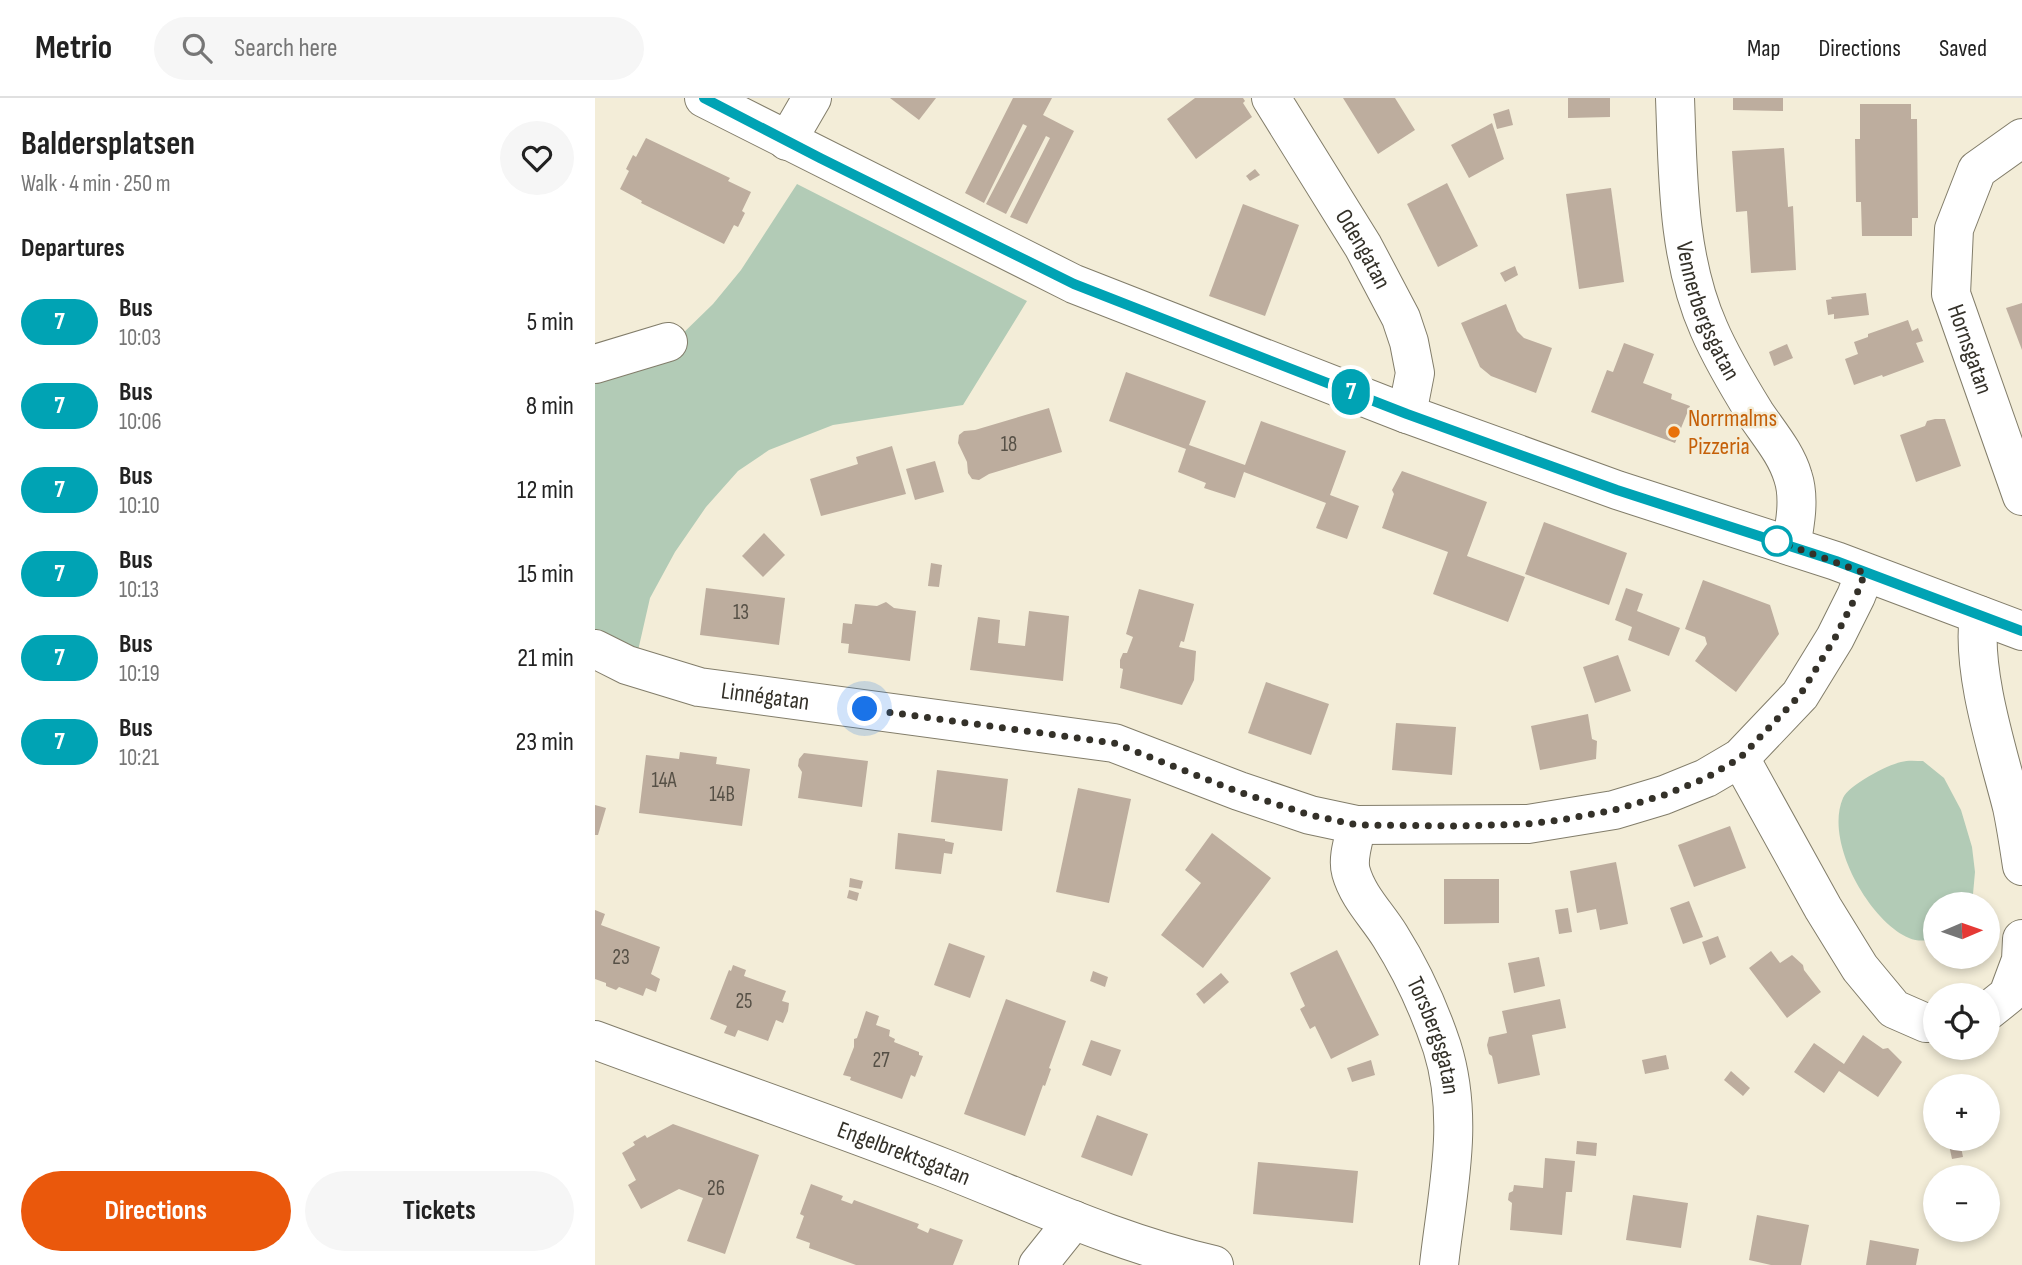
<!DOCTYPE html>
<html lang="en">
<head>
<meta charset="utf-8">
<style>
	:root { --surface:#fff; --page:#f6f6f6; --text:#222; --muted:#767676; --line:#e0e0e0; --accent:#ea580c }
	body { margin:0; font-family:"Sofia Sans Condensed",sans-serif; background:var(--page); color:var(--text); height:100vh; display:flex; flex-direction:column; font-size:26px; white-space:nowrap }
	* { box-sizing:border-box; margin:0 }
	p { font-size:23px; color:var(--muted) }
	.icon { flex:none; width:38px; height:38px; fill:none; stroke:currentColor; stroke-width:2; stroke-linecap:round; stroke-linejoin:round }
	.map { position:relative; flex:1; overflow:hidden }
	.drawer { display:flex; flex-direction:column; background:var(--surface); width:595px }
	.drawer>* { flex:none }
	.badge { padding:0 14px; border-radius:23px; font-size:24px; line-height:46px }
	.needle { width:46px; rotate:88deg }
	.fabs { position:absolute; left:1328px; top:794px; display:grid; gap:14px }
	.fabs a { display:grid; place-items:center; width:77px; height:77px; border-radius:50%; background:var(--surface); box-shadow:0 4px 10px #0003; font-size:35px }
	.you { position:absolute; width:35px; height:35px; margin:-18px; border:5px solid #fff; border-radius:50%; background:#1a73e8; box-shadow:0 0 0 10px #1a73e833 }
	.map>.badge { position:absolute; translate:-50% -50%; box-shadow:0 0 0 4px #fff }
	h2 { padding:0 21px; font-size:26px; line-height:63px }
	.round { display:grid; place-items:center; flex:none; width:74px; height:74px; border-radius:37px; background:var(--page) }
	.head { display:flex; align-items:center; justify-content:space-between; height:119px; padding:0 21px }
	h1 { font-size:33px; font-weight:700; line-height:52px }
	.button { display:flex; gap:14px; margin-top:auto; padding:14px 21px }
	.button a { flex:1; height:80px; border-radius:42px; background:var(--accent); color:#fff; font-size:28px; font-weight:700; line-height:80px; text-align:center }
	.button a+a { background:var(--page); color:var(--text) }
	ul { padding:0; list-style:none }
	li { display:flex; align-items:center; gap:21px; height:84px; padding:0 21px }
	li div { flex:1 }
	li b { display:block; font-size:26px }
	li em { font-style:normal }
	li .badge { min-width:77px; font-weight:700; text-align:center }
	header { display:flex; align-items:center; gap:42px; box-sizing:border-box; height:98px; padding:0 35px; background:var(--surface); border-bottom:2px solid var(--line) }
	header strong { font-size:33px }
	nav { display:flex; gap:38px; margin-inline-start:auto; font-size:24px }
	.search { width:490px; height:63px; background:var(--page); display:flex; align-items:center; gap:18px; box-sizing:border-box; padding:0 24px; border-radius:38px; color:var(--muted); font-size:26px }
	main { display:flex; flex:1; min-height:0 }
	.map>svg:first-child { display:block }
	.green { fill:#b2cbb6 }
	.building { fill:#bdad9e }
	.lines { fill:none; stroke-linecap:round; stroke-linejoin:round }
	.minor-casing { stroke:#827d6a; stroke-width:40 }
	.minor { stroke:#fff; stroke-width:38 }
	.line-casing { stroke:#fff; stroke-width:16 }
	.line { stroke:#00a3b4; stroke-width:10 }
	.walk { stroke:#343129; stroke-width:7; stroke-dasharray:0 12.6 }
	.food-dot { fill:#e8710a; stroke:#f3edd8; stroke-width:2.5 }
	.stop-dot { fill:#fff; stroke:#00a3b4; stroke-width:3.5 }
	.labels { text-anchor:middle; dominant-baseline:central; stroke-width:5; stroke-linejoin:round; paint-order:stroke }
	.number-label { font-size:21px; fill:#565046 }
	.street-label { font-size:24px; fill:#343129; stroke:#f3edd8 }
	.food-label { font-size:24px; fill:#c56008; stroke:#f3edd8; text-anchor:start }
</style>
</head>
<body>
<header>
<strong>Metrio</strong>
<div class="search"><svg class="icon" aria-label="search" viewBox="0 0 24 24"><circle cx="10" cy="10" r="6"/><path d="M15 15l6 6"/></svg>Search here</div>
<nav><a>Map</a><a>Directions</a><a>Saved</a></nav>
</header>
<main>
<section class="drawer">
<div class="head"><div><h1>Baldersplatsen</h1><p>Walk · 4 min · 250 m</p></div><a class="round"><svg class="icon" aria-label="heart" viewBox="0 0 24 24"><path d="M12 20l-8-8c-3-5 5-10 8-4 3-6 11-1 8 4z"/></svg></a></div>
<h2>Departures</h2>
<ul>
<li><span class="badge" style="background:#00a3b4;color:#fff">7</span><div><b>Bus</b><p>10:03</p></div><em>5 min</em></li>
<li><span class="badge" style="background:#00a3b4;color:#fff">7</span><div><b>Bus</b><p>10:06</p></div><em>8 min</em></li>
<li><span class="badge" style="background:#00a3b4;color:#fff">7</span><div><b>Bus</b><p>10:10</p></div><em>12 min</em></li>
<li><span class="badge" style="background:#00a3b4;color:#fff">7</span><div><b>Bus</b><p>10:13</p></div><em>15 min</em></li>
<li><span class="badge" style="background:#00a3b4;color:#fff">7</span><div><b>Bus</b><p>10:19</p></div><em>21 min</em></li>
<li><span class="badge" style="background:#00a3b4;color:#fff">7</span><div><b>Bus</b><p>10:21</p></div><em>23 min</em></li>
</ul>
<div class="button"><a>Directions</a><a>Tickets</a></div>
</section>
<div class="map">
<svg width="1427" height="1167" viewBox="0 0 1427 1167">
	<rect width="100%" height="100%" fill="#f3edd8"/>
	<g class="green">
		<polygon points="202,86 432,203 368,307 238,327 174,352 143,373 111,409 80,454 55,500 42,557 0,564 0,281 80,243 118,206 146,172"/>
		<path d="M 1328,663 L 1349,680 L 1366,712 L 1377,749 L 1380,774 L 1377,807 L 1340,807 L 1340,842 C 1332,842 1322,844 1314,840 C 1274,823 1229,743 1248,700 C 1254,687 1292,667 1306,664 C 1313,662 1321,663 1328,663 Z"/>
	</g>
	<g class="building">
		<polygon points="295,0 341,0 324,22"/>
		<polygon points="418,0 457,0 448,17 479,33 432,126 415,119 455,40 451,38 411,116 391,106 432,28 428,26 389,105 370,95"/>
		<polygon points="600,0 648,0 650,3 648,5 657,19 601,61 572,21"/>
		<polygon points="748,0 800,0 820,32 783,56"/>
		<polygon points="973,0 1015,0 1015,19 973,20"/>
		<polygon points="1138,0 1188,0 1188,13 1138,12"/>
		<polygon points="1265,6 1316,6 1316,21 1322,21 1323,120 1317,120 1317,138 1267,138 1266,104 1261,104 1260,41 1265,41"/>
		<polygon points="914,11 918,27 902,31 898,16"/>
		<polygon points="897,25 909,61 874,80 856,47"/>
		<polygon points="51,40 135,80 133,83 156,94 147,113 150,115 143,129 139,127 129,146 46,105 47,103 25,91 34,73 31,71 38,57 41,59"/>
		<polygon points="1189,50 1193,109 1198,108 1201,172 1156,175 1152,113 1141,114 1137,53"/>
		<polygon points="660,71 665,77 655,83 651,78"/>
		<polygon points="852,85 883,148 843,169 812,106"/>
		<polygon points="1016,90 1029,184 984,191 971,96"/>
		<polygon points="648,106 704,127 670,218 614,198"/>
		<polygon points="920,168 923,177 910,184 905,175"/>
		<polygon points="1271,195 1274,217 1239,221 1239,216 1233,217 1231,202 1237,201 1236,199"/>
		<polygon points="1427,205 1427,252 1411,210"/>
		<polygon points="911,206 922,233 929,240 957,250 941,295 896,278 885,269 866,225"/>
		<polygon points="1313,222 1317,233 1323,230 1328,243 1321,245 1329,264 1288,279 1287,277 1259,287 1250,261 1263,256 1259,244 1273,239 1273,236"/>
		<polygon points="1029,245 1059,256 1048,285 1077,296 1076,301 1095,308 1080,345 996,314 1012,272 1018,274"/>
		<polygon points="1192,246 1198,260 1179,268 1174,254"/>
		<polygon points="531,274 611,303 594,347 650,367 666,323 751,353 735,397 764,408 752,441 721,430 731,405 649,374 640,400 609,390 611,385 583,374 591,351 514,323"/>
		<polygon points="454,310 467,354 394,376 384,382 377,381 373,375 372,364 363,345 364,337 369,333 380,332"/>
		<polygon points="1340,321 1350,321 1366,368 1321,384 1305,337 1330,328 1332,323"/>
		<polygon points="297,348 311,396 226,418 215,381 263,366 261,359"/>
		<polygon points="340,363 349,394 320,402 311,371"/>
		<polygon points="807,373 892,404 872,458 930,479 913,524 838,496 853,454 787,430 799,396 797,392"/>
		<polygon points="949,424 1032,455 1014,507 930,476"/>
		<polygon points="169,435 190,457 168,479 147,458"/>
		<polygon points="336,465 347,467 344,489 333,488"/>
		<polygon points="1108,482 1175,507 1184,536 1141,594 1100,563 1112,546 1110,539 1090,531"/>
		<polygon points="111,490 190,500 184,547 105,537"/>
		<polygon points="1031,490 1048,496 1042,513 1085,530 1074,558 1033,542 1037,529 1020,522"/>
		<polygon points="544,491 599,506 589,544 586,543 584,549 601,553 599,582 587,607 525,590 528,571 525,570 525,562 528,555 532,555 538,539 531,536"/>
		<polygon points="291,504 299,510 321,513 315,563 253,555 254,546 246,545 248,525 257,526 260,506 282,508"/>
		<polygon points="434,513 474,518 468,583 375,572 383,519 405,522 403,545 430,548"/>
		<polygon points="1023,557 1036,593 1000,605 988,569"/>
		<polygon points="671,584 734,606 716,657 653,635"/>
		<polygon points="993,616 997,641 1002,643 1001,661 945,672 936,628"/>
		<polygon points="801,625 861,629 857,677 797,672"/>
		<polygon points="85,654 122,659 121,666 155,671 147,728 44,715 51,657 84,661"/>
		<polygon points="209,655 273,663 267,709 203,700 207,674 203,668 204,661"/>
		<polygon points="342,672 413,681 407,733 336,724"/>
		<polygon points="483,690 536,701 514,805 461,794"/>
		<polygon points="0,707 11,710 3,737 0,737"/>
		<polygon points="1135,728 1151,770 1099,789 1083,747"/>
		<polygon points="303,735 350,741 350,743 359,745 357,756 349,755 346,776 300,771"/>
		<polygon points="617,735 676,780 608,870 566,837 606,785 590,772"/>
		<polygon points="1021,764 1033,826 1005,832 1001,811 982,815 975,773"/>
		<polygon points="255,780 268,783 266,791 254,789"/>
		<polygon points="849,781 904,781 904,825 849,826"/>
		<polygon points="254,792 264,795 262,803 252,800"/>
		<polygon points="1094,803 1108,839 1088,846 1075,810"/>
		<polygon points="973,810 977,834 964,836 960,812"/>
		<polygon points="0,812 10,816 6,827 65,849 56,876 65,881 61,894 51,890 48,898 24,889 21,892 11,888 11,885 0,881"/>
		<polygon points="1123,838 1131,859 1115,867 1107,844"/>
		<polygon points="354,845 390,858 375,900 339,887"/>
		<polygon points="742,852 784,937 736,961 720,928 715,931 705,911 710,908 695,875"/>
		<polygon points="1176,853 1185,865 1197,857 1208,867 1209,872 1226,894 1192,920 1154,870"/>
		<polygon points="944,859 950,888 919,895 913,865"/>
		<polygon points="138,867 151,872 149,878 191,893 187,903 194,905 193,913 188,925 181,922 173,943 143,932 140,939 129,935 132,928 115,921 134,872 136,873"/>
		<polygon points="498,873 513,879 510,889 495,883"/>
		<polygon points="626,875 634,884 609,906 601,896"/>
		<polygon points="411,901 471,923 454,970 456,971 450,988 448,987 430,1038 369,1016"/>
		<polygon points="965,901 971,930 937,937 945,977 903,986 897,958 894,956 892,947 894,939 912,935 907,913"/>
		<polygon points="271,913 284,918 281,927 295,932 294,938 300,941 299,944 324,954 324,957 328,958 320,979 316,977 307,1001 255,982 256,979 248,977 259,949 259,941 262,940"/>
		<polygon points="1268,937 1288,951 1293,950 1307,964 1283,999 1244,973 1229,995 1199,974 1219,945 1249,966"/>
		<polygon points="496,942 526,952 516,978 487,967"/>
		<polygon points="1071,957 1074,971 1050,976 1047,962"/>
		<polygon points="776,962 780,977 757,984 752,970"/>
		<polygon points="1136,973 1155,990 1148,998 1129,982"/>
		<polygon points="502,1017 553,1036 537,1078 486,1059"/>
		<polygon points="78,1026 164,1057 130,1156 92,1143 108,1100 84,1091 46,1111 33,1087 41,1082 27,1055 40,1047 38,1044 50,1037 52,1040"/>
		<polygon points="982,1043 1002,1045 1001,1058 981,1056"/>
		<polygon points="1365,1044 1368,1059 1357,1061 1354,1047"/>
		<polygon points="950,1060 980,1063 977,1094 971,1094 967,1137 915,1132 917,1105 913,1102 914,1095 918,1093 919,1087 948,1090"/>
		<polygon points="663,1064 763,1073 758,1125 658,1116"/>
		<polygon points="216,1086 248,1098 246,1102 257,1106 259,1102 324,1126 322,1130 333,1135 335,1130 368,1142 358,1167 261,1167 214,1150 215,1145 201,1140 209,1118 205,1116"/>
		<polygon points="1038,1097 1093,1105 1086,1150 1031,1142"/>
		<polygon points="1162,1117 1214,1127 1206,1167 1176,1167 1154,1162"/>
		<polygon points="1275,1142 1324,1151 1321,1167 1271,1167"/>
	</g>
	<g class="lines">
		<g class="minor-casing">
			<g id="minor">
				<polyline points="109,0 479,186 812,316 1022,392 1241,463 1427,533"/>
				<path id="s1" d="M 676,0 L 768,148 L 806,220 L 814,244 L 820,275 L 812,316"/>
				<path id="s2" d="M 1080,0 C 1083,77 1082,159 1114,231 C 1126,259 1144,289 1160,315 C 1174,336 1191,355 1198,379 C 1205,400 1200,427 1196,448"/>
				<path id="s3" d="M 1427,40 L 1382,72 L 1359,131 L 1356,196 L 1427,398"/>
				<polyline points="192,43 217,0"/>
				<polyline points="0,266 73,244"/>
				<path d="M 1384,517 C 1376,573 1403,654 1417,709 C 1421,728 1424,748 1427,768"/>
				<path id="s4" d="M 0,551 L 32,567 L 104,589 L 519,645 L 644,693 L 715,717 L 762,727 L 933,726 L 1019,712 L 1069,697 L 1111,680 L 1145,660 L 1205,597 L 1240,540 L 1261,498 L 1270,475"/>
				<polyline points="1145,660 1228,810 1265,870 1299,911 1331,925 1340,925"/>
				<path id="s5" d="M 762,727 C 759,741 752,760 756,774 C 763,799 782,817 795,838 C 817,873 834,910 847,949 C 870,1022 852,1094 844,1167"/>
				<polyline points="1393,913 1413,897 1426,862 1427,841"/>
				<path id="s6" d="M 0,942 C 116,985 234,1025 349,1070 C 438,1105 526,1146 619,1167"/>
				<polyline points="443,1167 479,1122"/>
			</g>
		</g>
		<use href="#minor" class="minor"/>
	</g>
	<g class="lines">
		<g class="line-casing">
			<polyline id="line" points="109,0 225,60 479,186 812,316 1022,392 1241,463 1427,533"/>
		</g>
		<use href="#line" class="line"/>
		<polyline class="walk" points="270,611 519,645 644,694 715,717 762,727 865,728 933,726 966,722 1019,712 1069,697 1111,680 1145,660 1205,597 1240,540 1261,498 1270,475 1182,443"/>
	</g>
	<circle class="food-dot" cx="1079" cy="334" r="7"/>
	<circle class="stop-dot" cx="1182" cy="443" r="14"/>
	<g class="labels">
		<g class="number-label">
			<text x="414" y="346">18</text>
			<text x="146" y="514">13</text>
			<text x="69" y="682">14A</text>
			<text x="127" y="696">14B</text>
			<text x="26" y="859">23</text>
			<text x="149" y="903">25</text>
			<text x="286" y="962">27</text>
			<text x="121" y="1090">26</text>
		</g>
		<g class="street-label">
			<text stroke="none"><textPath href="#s1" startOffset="177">Odengatan</textPath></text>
			<text stroke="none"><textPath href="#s2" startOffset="217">Vennerbergsgatan</textPath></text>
			<text stroke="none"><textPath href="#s3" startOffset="242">Hornsgatan</textPath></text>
			<text stroke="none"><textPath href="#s4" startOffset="178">Linnégatan</textPath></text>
			<text stroke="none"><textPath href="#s5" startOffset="233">Torsbergsgatan</textPath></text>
			<text stroke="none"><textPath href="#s6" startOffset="329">Engelbrektsgatan</textPath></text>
		</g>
		<g class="food-label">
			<text x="1093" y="320">Norrmalms<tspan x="1093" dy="28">Pizzeria</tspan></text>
		</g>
	</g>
</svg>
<div class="fabs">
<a><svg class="needle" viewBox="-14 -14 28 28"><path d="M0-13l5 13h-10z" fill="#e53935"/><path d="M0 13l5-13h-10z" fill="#767676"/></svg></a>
<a><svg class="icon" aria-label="locate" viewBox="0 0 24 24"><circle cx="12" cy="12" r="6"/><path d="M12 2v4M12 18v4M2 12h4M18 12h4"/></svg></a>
<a>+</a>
<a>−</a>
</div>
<div class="you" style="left:270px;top:611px"></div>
<b class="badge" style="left:756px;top:294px;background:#00a3b4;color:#fff">7</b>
</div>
</main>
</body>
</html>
